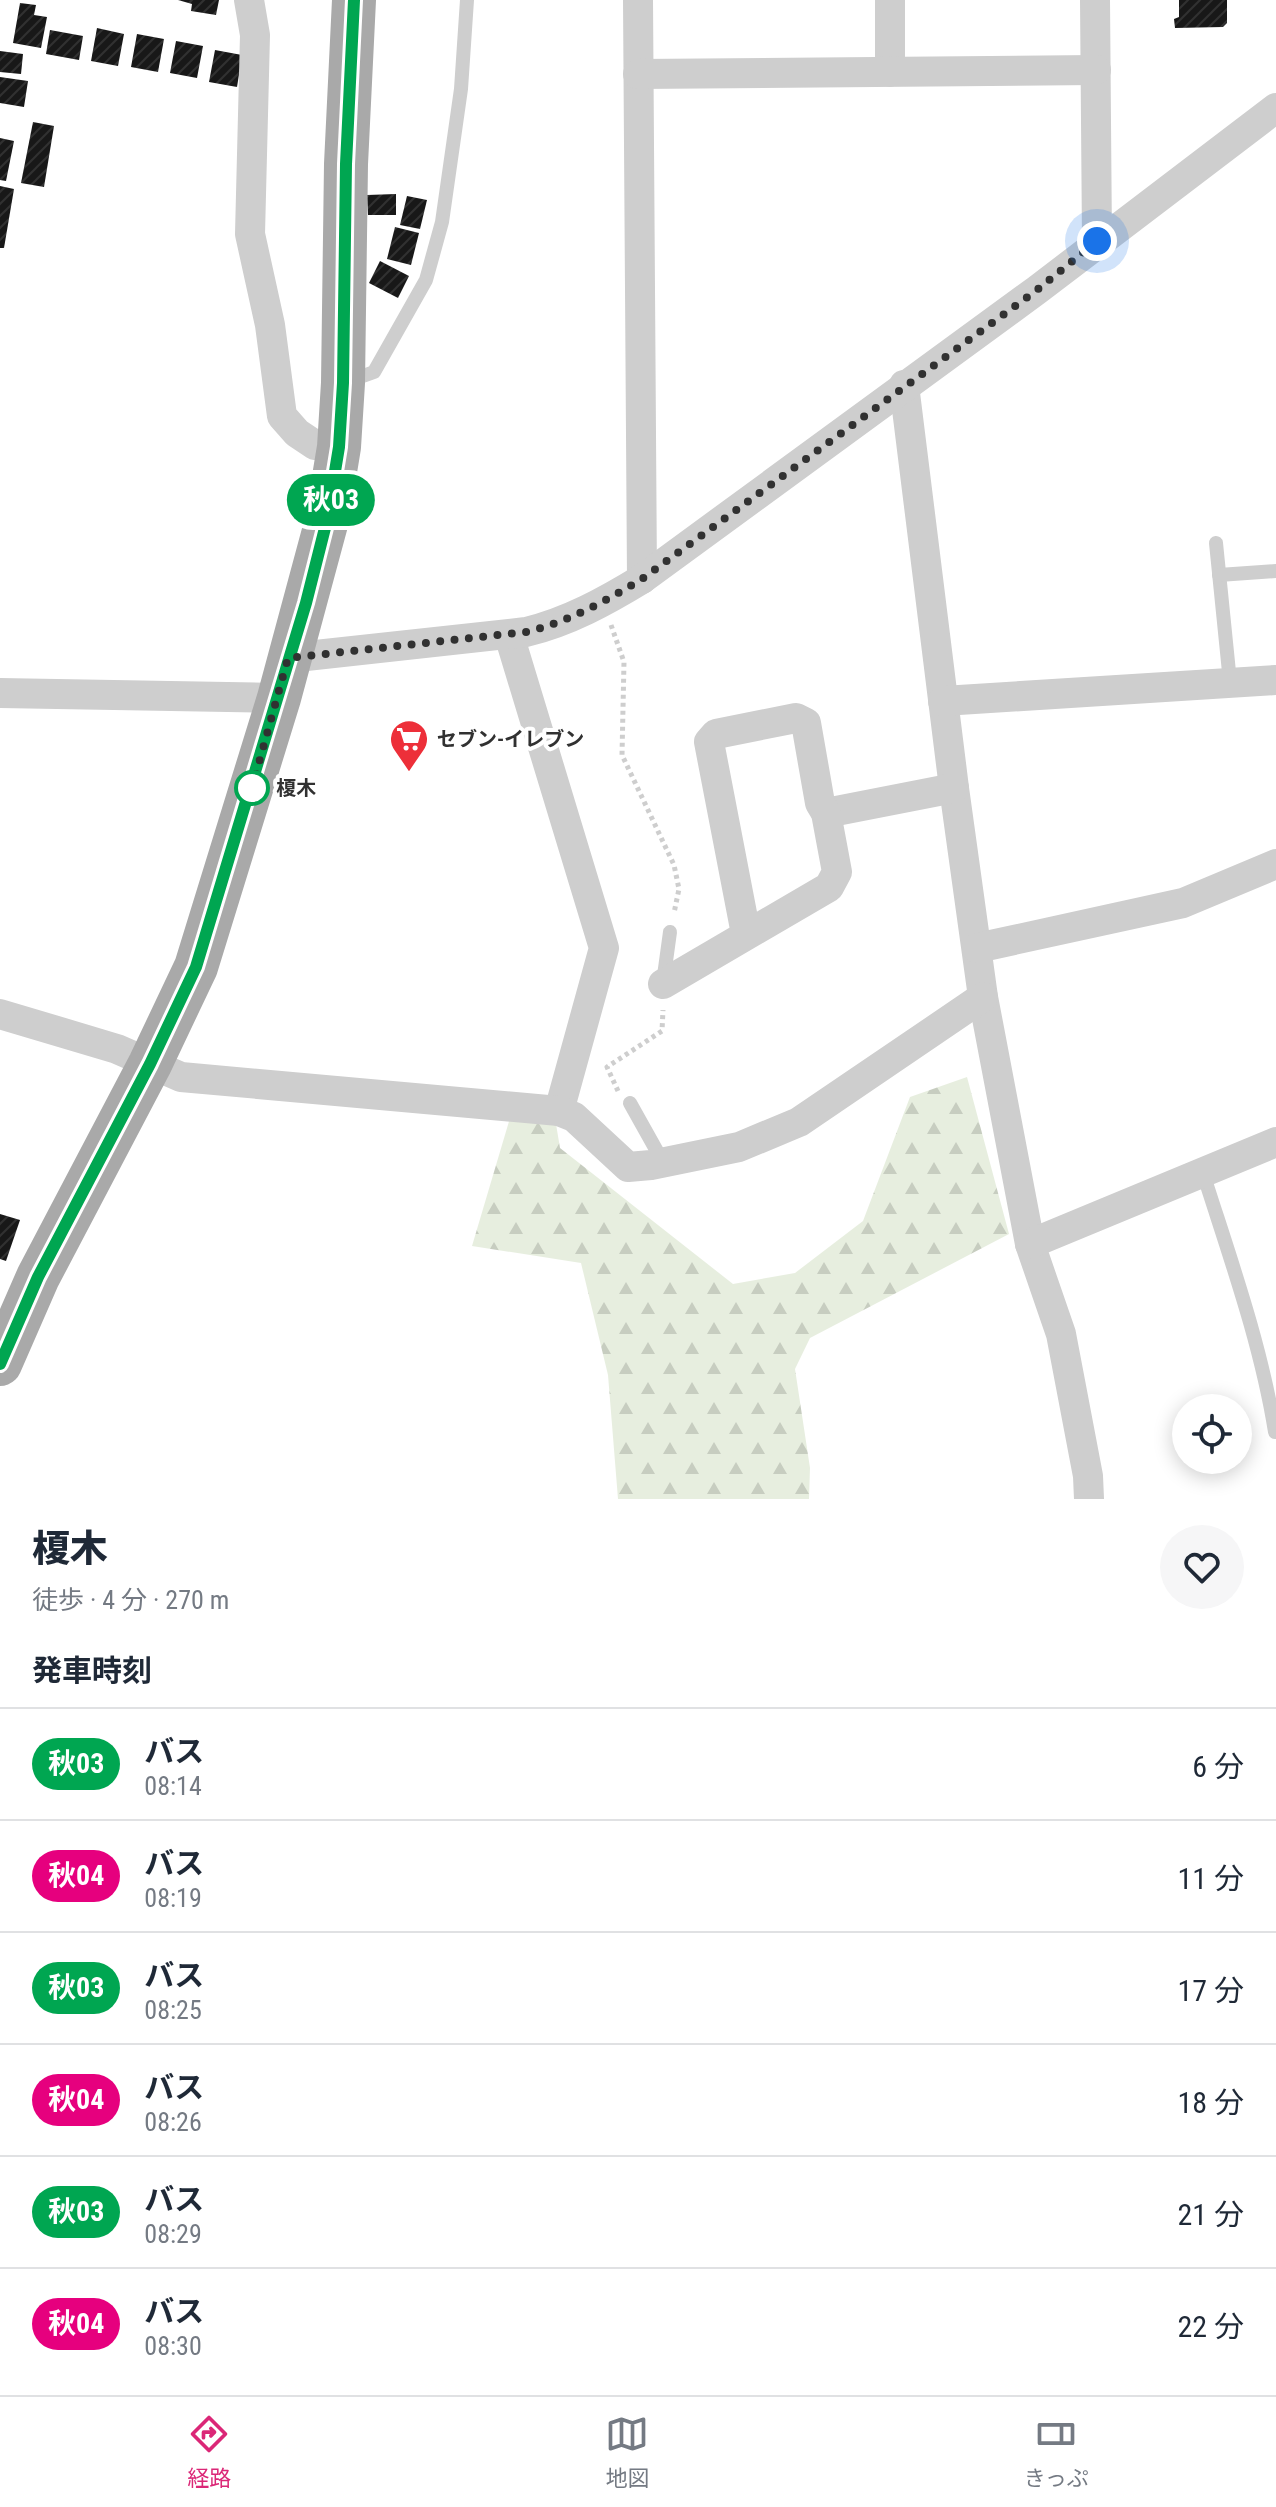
<!DOCTYPE html>
<html lang="ja">
<head>
<meta charset="utf-8">
<style>
	:root { --surface:#fff; --page:#f6f6f7; --text:#1f2937; --muted:#747a83; --line:#e0e1e3; --accent:#db2777 }
	body { margin:0; font-family:"Roboto Condensed","Noto Sans JP",sans-serif; background:var(--page); color:var(--text); height:100vh; display:flex; flex-direction:column; font-size:30px; white-space:nowrap }
	* { box-sizing:border-box; margin:0 }
	p { font-size:26px; color:var(--muted) }
	.icon { flex:none; width:44px; height:44px; fill:none; stroke:currentColor; stroke-width:2; stroke-linecap:round; stroke-linejoin:round }
	.map { position:relative; height:1499px; overflow:hidden }
	.drawer { display:flex; flex-direction:column; background:var(--surface); flex:1 }
	.drawer>* { flex:none }
	.badge { padding:0 16px; border-radius:26px; font-size:28px; line-height:52px }
	.buttons { position:absolute; left:1172px; top:1394px; display:grid; gap:16px }
	.buttons a { display:grid; place-items:center; width:80px; height:80px; border-radius:50%; background:var(--surface); box-shadow:0 4px 20px #0003; font-size:40px }
	.you { position:absolute; width:40px; height:40px; margin:-20px; border:6px solid #fff; border-radius:50%; background:#1a73e8; box-shadow:0 0 0 12px #1a73e833 }
	.map>.badge { position:absolute; translate:-50% -50%; box-shadow:0 0 0 4px #fff }
	h2 { padding:0 32px; font-size:30px; line-height:72px }
	.round { display:grid; place-items:center; flex:none; width:84px; height:84px; border-radius:42px; background:var(--page) }
	.summary { display:flex; align-items:center; justify-content:space-between; height:136px; padding:0 32px }
	h1 { font-size:38px; font-weight:800; line-height:60px }
	ul { padding:0; list-style:none }
	li { display:flex; align-items:center; gap:24px; height:112px; padding:0 32px; border-top:2px solid var(--line) }
	li div { flex:1 }
	li b { display:block; font-size:30px }
	li em { font-style:normal }
	li .badge { min-width:88px; font-weight:700; text-align:center }
	.tab-bar { display:flex; justify-content:space-around; align-items:center; height:112px; border-top:2px solid var(--line); background:var(--surface); font-size:22px; color:var(--muted) }
	.tab-bar a { display:grid; justify-items:center; gap:4px }
	.tab-bar .selected { color:var(--accent) }
	.map>svg:first-child { display:block }
	.forest { fill:url(#forest-firs) }
	.building { fill:url(#building-hatch) }
	.lines { fill:none; stroke-linecap:round; stroke-linejoin:round }
	.path { stroke:#cecece; stroke-width:5; stroke-dasharray:4 4; stroke-linecap:butt }
	.lane { stroke:#cecece; stroke-width:14 }
	.street { stroke:#cecece; stroke-width:30 }
	.primary { stroke:#a9a9a9; stroke-width:44 }
	.line-casing { stroke:#fff; stroke-width:18 }
	.line { stroke:#00a651; stroke-width:12 }
	.walk { stroke:#313131; stroke-width:8; stroke-dasharray:0 14.4 }
	.stop-dot { fill:#fff; stroke:#00a651; stroke-width:4 }
	.labels { text-anchor:middle; dominant-baseline:central; stroke-width:8; stroke-linejoin:round; paint-order:stroke }
	.poi-label { font-size:20px; font-weight:bold; fill:#313131; stroke:#fff; text-anchor:start }
	.stop-label { font-size:20px; font-weight:bold; fill:#313131; stroke:#fff; text-anchor:start }
</style>
</head>
<body>
<div class="map">
<svg width="1276" height="1499" viewBox="0 0 1276 1499">
	<defs>
		<pattern id="forest-firs" width="22" height="20" patternUnits="userSpaceOnUse" patternTransform="scale(2)"><rect width="22" height="20" fill="#e7eedf"/><path d="M5 1l3.5 6h-7zM16 11l3.5 6h-7z" fill="#c7cdc0"/></pattern>
		<pattern id="building-hatch" width="6" height="6" patternUnits="userSpaceOnUse" patternTransform="scale(2)"><rect width="6" height="6" fill="#181818"/><path d="M-1 1l2-2M0 6l6-6M5 7l2-2" fill="none" stroke="#313131"/></pattern>
	</defs>
	<rect width="100%" height="100%" fill="#fff"/>
	<polygon class="forest" points="967,1077 1009,1234 810,1338 795,1369 810,1468 809,1499 618,1499 608,1375 581,1263 472,1246 510,1118 556,1124 560,1148 733,1284 795,1273 863,1221 910,1097"/>
	<g class="building">
		<polygon points="178,0 219,0 216,15 191,11 192,4"/>
		<polygon points="1179,0 1227,0 1227,23 1223,27 1175,28 1174,19 1179,17"/>
		<polygon points="20,3 36,5 34,15 47,17 41,48 13,43"/>
		<polygon points="97,28 124,34 118,66 91,61"/>
		<polygon points="50,30 83,36 79,60 46,54"/>
		<polygon points="137,34 164,39 158,72 131,67"/>
		<polygon points="176,41 203,46 197,78 170,73"/>
		<polygon points="215,50 242,55 237,87 209,82"/>
		<polygon points="0,51 23,54 21,74 0,72"/>
		<polygon points="0,77 28,81 24,107 0,103"/>
		<polygon points="33,122 54,126 44,187 21,183"/>
		<polygon points="0,138 14,141 6,181 0,180"/>
		<polygon points="0,186 14,189 4,248 0,248"/>
		<polygon points="396,194 396,215 368,215 367,195"/>
		<polygon points="407,196 427,200 420,229 400,225"/>
		<polygon points="395,227 419,233 411,265 387,259"/>
		<polygon points="380,261 409,276 398,298 369,283"/>
		<polygon points="0,1214 20,1220 6,1261 0,1259"/>
	</g>
	<g class="lines">
		<g class="path">
			<polyline points="611,625 624,662 622,755 674,865 679,889 674,913"/>
			<polyline points="618,1091 607,1067 662,1031 663,1010"/>
		</g>
		<g class="lane">
			<polyline points="349,381 374,372 426,280 442,222 461,89 467,0"/>
			<polyline points="1216,543 1230,682"/>
			<polyline points="1219,575 1276,571"/>
			<polyline points="663,983 670,932"/>
			<polyline points="630,1103 663,1162"/>
			<path d="M 1203,1173 C 1230,1258 1261,1344 1275,1432"/>
		</g>
		<g class="street">
			<polyline points="249,0 255,35 250,234 270,325 282,416 297,433 315,445 339,447"/>
			<polyline points="638,0 642,579"/>
			<polyline points="890,0 890,72"/>
			<polyline points="1095,0 1097,241"/>
			<polyline points="638,74 1096,70"/>
			<polyline points="904,385 954,788 983,997 1030,1244 1061,1334 1088,1476 1089,1499"/>
			<polyline points="509,635 604,948 559,1111"/>
			<path d="M 288,658 L 526,632 C 568,622 606,601 642,579 L 1037,290 L 1276,108"/>
			<polyline points="0,693 279,698"/>
			<polyline points="943,701 1276,680"/>
			<polyline points="826,813 954,788"/>
			<polyline points="977,948 1183,903 1276,864"/>
			<polyline points="663,984 829,887 837,872 826,813 820,803 806,723 796,718 716,734 709,742 746,934"/>
			<polyline points="0,1014 117,1049 181,1077 559,1111 574,1117 628,1167 651,1165 739,1147 799,1122 983,997"/>
			<polyline points="1030,1244 1276,1142"/>
		</g>
		<polyline class="primary" points="0,1364 38,1277 150,1064 196,967 279,698 327,520 339,447 343,383 346,164 354,0"/>
	</g>
	<g class="lines">
		<g class="line-casing">
			<polyline id="line" points="0,1364 38,1277 150,1064 196,967 306,603 327,520 339,447 343,383 346,164 354,0"/>
		</g>
		<use href="#line" class="line"/>
		<path class="walk" d="M 252,788 L 288,658 L 526,632 C 568,622 606,601 642,579 L 1037,290 L 1097,241"/>
	</g>
	<defs>
		<g id="supermarket-pin" transform="scale(2)"><path d="M0 17L-7.5 6A9.5 9.5 0 1 1 7.5 6Z" fill="#ed2f39" stroke="#fff"/><path d="M-6-5.5h2.5l.6 2H6L4.5 2H-2.5L-4.4-4H-6ZM-1.5 3.2a1.3 1.3 0 1 0 .1 0ZM3 3.2a1.3 1.3 0 1 0 .1 0Z" fill="#fff"/></g>
	</defs>
	<g fill-rule="evenodd">
		<use href="#supermarket-pin" x="409" y="739"/>
	</g>
	<circle class="stop-dot" cx="252" cy="788" r="16"/>
	<g class="labels">
		<g class="poi-label">
			<text x="437" y="739">セブン-イレブン</text>
		</g>
		<g class="stop-label">
			<text x="276" y="788">榎木</text>
		</g>
	</g>
</svg>
<div class="buttons">
<a><svg class="icon" aria-label="locate" viewBox="0 0 24 24"><circle cx="12" cy="12" r="6"/><path d="M12 2v4M12 18v4M2 12h4M18 12h4"/></svg></a>
</div>
<div class="you" style="left:1097px;top:241px"></div>
<b class="badge" style="left:331px;top:500px;background:#00a651;color:#fff">秋03</b>
</div>
<section class="drawer">
<div class="summary"><div><h1>榎木</h1><p>徒歩 · 4 分 · 270 m</p></div><a class="round"><svg class="icon" aria-label="heart" viewBox="0 0 24 24"><path d="M12 20l-8-8c-3-5 5-10 8-4 3-6 11-1 8 4z"/></svg></a></div>
<h2>発車時刻</h2>
<ul>
<li><span class="badge" style="background:#00a651;color:#fff">秋03</span><div><b>バス</b><p>08:14</p></div><em>6 分</em></li>
<li><span class="badge" style="background:#e6007e;color:#fff">秋04</span><div><b>バス</b><p>08:19</p></div><em>11 分</em></li>
<li><span class="badge" style="background:#00a651;color:#fff">秋03</span><div><b>バス</b><p>08:25</p></div><em>17 分</em></li>
<li><span class="badge" style="background:#e6007e;color:#fff">秋04</span><div><b>バス</b><p>08:26</p></div><em>18 分</em></li>
<li><span class="badge" style="background:#00a651;color:#fff">秋03</span><div><b>バス</b><p>08:29</p></div><em>21 分</em></li>
<li><span class="badge" style="background:#e6007e;color:#fff">秋04</span><div><b>バス</b><p>08:30</p></div><em>22 分</em></li>
</ul>
</section>
<nav class="tab-bar">
<a class="selected"><svg class="icon" aria-label="directions" viewBox="0 0 24 24"><path d="M12 3l9 9-9 9-9-9zM9 14v-3h6M13 9l2 2-2 2"/></svg>経路</a>
<a><svg class="icon" aria-label="map" viewBox="0 0 24 24"><path d="M3 6l6-2 6 2 6-2v14l-6 2-6-2-6 2zM9 4v14M15 6v14"/></svg>地図</a>
<a><svg class="icon" aria-label="tickets" viewBox="0 0 24 24"><path d="M3 7h18v10H3zM15 7v10"/></svg>きっぷ</a>
</nav>
</body>
</html>
